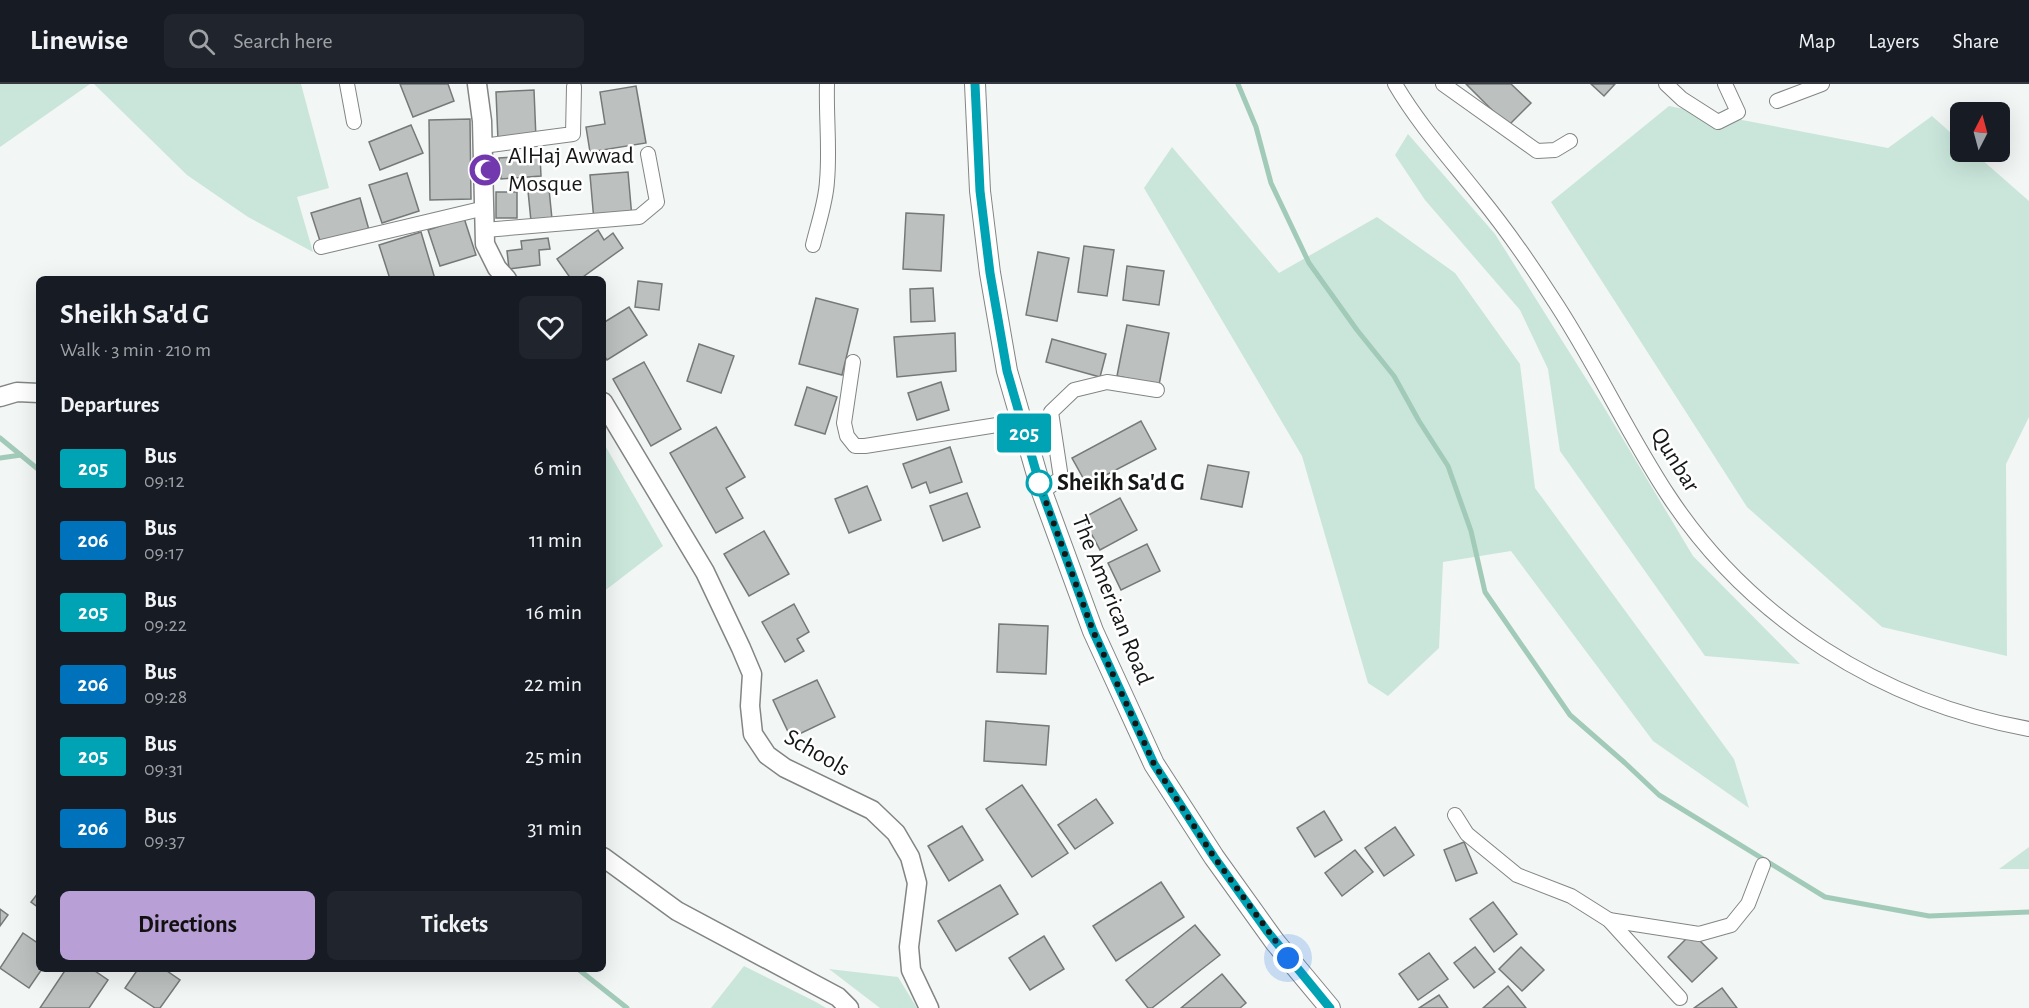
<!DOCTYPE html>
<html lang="en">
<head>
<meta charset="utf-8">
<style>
	:root { --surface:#171b24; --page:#20242c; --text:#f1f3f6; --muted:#9ea1a6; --line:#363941; --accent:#b89fd6 }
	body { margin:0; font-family:"Alegreya Sans",sans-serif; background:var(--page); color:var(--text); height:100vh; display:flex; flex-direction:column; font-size:22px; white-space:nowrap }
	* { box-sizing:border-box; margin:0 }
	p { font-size:20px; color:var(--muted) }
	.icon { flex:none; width:33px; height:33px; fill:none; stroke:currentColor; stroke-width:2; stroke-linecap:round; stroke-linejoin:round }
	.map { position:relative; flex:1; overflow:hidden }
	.sheet { position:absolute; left:36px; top:192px; width:570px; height:696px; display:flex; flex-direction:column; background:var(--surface); border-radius:9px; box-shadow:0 6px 24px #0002 }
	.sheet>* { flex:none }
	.badge { padding:0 12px; border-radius:4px; font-size:21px; line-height:39px }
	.needle { width:39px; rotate:6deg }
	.tools { position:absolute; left:1950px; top:18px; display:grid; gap:12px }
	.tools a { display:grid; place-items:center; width:60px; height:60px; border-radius:9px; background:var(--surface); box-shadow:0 6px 24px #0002; font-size:30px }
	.you { position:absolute; width:30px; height:30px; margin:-15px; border:4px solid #fff; border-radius:50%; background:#1a73e8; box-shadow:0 0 0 9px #1a73e833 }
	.map>.badge { position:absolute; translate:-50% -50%; box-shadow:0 0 0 3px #fff }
	h2 { padding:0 24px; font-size:22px; line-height:54px }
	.round { display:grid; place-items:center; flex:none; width:63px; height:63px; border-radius:9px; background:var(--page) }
	.summary { display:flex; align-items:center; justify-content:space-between; height:102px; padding:0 24px }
	h1 { font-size:28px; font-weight:600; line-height:45px }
	.action { display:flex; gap:12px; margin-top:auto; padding:12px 24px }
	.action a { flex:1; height:69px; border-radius:9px; background:var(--accent); color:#111; font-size:24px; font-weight:600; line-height:69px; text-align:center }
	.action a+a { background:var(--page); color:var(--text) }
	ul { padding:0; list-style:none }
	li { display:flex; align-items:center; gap:18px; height:72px; padding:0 24px }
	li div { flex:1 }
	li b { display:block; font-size:22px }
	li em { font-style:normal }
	li .badge { min-width:66px; font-weight:700; text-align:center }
	header { display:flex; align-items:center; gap:36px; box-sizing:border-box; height:84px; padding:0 30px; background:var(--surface); border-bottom:2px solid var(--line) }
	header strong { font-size:28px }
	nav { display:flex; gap:33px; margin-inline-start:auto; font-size:21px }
	.search { width:420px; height:54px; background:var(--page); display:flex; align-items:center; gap:15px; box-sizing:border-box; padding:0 21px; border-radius:9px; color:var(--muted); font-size:22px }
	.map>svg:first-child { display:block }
	.green { fill:#cae6db }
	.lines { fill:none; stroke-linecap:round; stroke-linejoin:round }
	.stream { stroke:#a2cab9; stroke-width:5 }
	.building { fill:#bcc0be; stroke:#767977; stroke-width:1.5 }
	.minor-casing { stroke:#828584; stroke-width:16 }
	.tertiary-casing { stroke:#828584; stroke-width:21 }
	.secondary-casing { stroke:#828584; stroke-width:22 }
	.minor { stroke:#fff; stroke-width:14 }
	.tertiary { stroke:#fff; stroke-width:18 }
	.secondary { stroke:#fff; stroke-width:20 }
	.line-casing { stroke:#fff; stroke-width:14 }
	.line { stroke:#00a3b4; stroke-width:9 }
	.walk { stroke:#151616; stroke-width:6; stroke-dasharray:0 10.8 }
	.stop-dot { fill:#fff; stroke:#00a3b4; stroke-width:3 }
	.labels { text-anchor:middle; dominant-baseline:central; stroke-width:5; stroke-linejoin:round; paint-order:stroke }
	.poi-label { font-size:24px; fill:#151616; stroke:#fff; text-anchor:start }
	.street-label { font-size:24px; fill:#151616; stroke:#fff }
	.stop-label { font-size:24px; font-weight:bold; fill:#151616; stroke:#fff; text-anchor:start }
</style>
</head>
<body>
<header>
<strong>Linewise</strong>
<div class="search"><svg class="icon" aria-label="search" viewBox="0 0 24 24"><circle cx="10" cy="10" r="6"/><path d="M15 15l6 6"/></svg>Search here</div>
<nav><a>Map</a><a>Layers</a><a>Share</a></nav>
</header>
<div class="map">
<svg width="2029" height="924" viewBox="0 0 2029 924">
	<rect width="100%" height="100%" fill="#f2f6f4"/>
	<g class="green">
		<polygon points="0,0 90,0 0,63"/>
		<polygon points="94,0 301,0 329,104 297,113 313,168 248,133 187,91"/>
		<polygon points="1669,22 1888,64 1932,32 1960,57 1960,68 1973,68 2029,117 2029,333 2006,380 2007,572 1882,543 1747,423 1551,118"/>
		<polygon points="1408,50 1495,150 1602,320 1693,472 1800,580 1705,572 1560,367 1548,285 1520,226 1425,116 1395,71"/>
		<polygon points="1172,63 1279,189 1377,133 1455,189 1520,280 1535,404 1734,675 1749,724 1653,657 1511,467 1443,478 1439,564 1388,612 1368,599 1302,372 1144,104"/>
		<polygon points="603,358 663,462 603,508"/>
		<polygon points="2029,763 2029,785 1999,785"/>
		<polygon points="744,882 816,918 826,924 711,924"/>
		<polygon points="829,885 898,893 917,924 880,924"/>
	</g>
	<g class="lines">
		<g class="stream">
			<polyline points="1238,0 1256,43 1271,99 1309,179 1357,246 1394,292 1419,337 1448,382 1471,447 1485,508 1570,631 1625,679 1659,711 1825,813 1929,832 2029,828"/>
			<polyline points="0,354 39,386"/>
			<polyline points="0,374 21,371"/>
			<polyline points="578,885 627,924"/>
		</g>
	</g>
	<g class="building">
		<polygon points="400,0 448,0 454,17 413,33"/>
		<polygon points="1466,0 1511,0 1531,19 1508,42"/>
		<polygon points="1591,0 1615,0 1604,12"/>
		<polygon points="636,2 646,59 590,68 586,43 605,40 600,8"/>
		<polygon points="534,6 536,55 498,57 496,8"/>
		<polygon points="470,35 471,115 430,116 429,36"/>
		<polygon points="411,41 423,69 380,86 369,58"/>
		<polygon points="540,71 541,92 501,95 499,74"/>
		<polygon points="628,88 632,134 594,137 590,91"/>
		<polygon points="407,89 419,127 382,139 369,101"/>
		<polygon points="549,105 552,135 531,137 528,107"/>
		<rect x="496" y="108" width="21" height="26"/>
		<polygon points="360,114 369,146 321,160 311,129"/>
		<polygon points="906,129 944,131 941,187 903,185"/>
		<polygon points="464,134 476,171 440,182 428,146"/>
		<polygon points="598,146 604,156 613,149 623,164 580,195 571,195 557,175"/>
		<polygon points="421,148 435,195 390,195 379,161"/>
		<polygon points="548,154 550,165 539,166 540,181 509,185 507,167 522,165 521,157"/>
		<polygon points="1084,162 1114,166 1107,212 1078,208"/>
		<polygon points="1038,168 1069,174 1057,237 1026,231"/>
		<polygon points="1127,182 1164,187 1159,221 1123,216"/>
		<polygon points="638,197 662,200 659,226 635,223"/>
		<polygon points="933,204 935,237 911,238 910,205"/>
		<polygon points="816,214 858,225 842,291 799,280"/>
		<polygon points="629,223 647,251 607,276 603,270 603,239"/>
		<polygon points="1127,241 1169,249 1159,301 1117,292"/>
		<polygon points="955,249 956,287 897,293 894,253"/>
		<polygon points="1052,255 1106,270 1100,293 1046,278"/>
		<polygon points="699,260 734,272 721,309 687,297"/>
		<polygon points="644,278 681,345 651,362 613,295"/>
		<polygon points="941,298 949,326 917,336 908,309"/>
		<polygon points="807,303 837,313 825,350 795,341"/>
		<polygon points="1141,337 1156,365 1087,401 1072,374"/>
		<polygon points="716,343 745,393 726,404 743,434 716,449 670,369"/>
		<polygon points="950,363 962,398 930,409 926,398 912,404 903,380"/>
		<polygon points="1208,381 1249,388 1242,423 1201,415"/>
		<polygon points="867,402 881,436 849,449 835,415"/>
		<polygon points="967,409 980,443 943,457 930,422"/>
		<polygon points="1120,414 1137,446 1100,466 1083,434"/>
		<polygon points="764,447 789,490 749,512 724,470"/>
		<polygon points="1147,460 1160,487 1121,506 1108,479"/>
		<polygon points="794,520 809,548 797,555 804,567 785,578 762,538"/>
		<polygon points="999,540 1048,542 1046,590 997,588"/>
		<polygon points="817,596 835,633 791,654 773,616"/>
		<polygon points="986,637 1049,642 1046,681 984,677"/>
		<polygon points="1022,701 1068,769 1032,793 986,725"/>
		<polygon points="1096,715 1113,739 1075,765 1058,741"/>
		<polygon points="1324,727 1342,756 1315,773 1297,744"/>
		<polygon points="962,742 983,776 949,797 928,762"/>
		<polygon points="1395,743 1414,771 1384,792 1365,764"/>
		<polygon points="1464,758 1477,789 1456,797 1444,766"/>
		<polygon points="1355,766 1373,788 1342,812 1325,789"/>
		<polygon points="1161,798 1184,833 1116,877 1093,842"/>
		<polygon points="1000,801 1018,830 956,867 938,837"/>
		<polygon points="39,808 39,824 31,818"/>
		<polygon points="1493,818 1517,850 1494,868 1470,835"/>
		<polygon points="0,825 8,831 0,842"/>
		<polygon points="1195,841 1220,871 1152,924 1148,924 1126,896"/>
		<polygon points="23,849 39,860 39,885 42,885 29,904 0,884"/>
		<polygon points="1692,849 1717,874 1692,898 1668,873"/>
		<polygon points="1044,852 1064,885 1030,906 1009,874"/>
		<polygon points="1475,863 1495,888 1474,904 1454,879"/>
		<polygon points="1521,863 1544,886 1522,907 1499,885"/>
		<polygon points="1429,869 1448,895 1418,916 1399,890"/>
		<polygon points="66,885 92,885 108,896 89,924 40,924"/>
		<polygon points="138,885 164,885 180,896 160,924 155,924 125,904"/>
		<polygon points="1222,890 1246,919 1240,924 1181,924"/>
		<polygon points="1508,902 1526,924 1483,924"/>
		<polygon points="1722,904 1737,924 1694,924"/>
		<polygon points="1439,911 1448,924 1419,924"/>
	</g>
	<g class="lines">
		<g class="minor-casing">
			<g id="minor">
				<polyline points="347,0 354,38"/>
				<path d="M 1395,0 C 1419,41 1451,76 1480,113 C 1506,145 1529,178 1551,212 C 1594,276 1626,347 1668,411 C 1750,536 1883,619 2029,645"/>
				<polyline points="1443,0 1537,67 1555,66 1570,57"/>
				<polyline points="1666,0 1682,15 1718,38 1738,28 1725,0"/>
				<polyline points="1777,17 1822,0"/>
				<polyline points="483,62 573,50 574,3"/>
				<polyline points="485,146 639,133 657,118 648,70"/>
				<path d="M 813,161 C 818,140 826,118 827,97 C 830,65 826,33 827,0"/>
				<polyline points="321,163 485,124"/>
				<polyline points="853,278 844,339 847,352 855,362 865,362 997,341 1019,332"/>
				<polyline points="1042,408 1061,394 1051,328 1074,306 1107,298 1157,306"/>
				<polyline points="1455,731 1467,750 1517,791 1571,812 1609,836 1680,914"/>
				<polyline points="1609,836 1699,850 1731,841 1748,820 1763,781"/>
			</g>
		</g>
		<g class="tertiary-casing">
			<g id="tertiary">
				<polyline points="477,0 482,37 485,160 497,184 507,195"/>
				<polyline points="0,313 17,308 39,309"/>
				<polyline points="603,318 705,488 741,564 752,590 750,622 753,650 767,671 785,684 872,726 896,749 910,773 917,799 909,863 911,886 929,924"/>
				<polyline points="603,773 677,827 838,913 849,924"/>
			</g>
		</g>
		<g class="secondary-casing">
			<polyline id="secondary" points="975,0 980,107 990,189 1007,287 1042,408 1093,547 1154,680 1214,773 1275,858 1330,924"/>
		</g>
		<use href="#minor" class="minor"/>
		<use href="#tertiary" class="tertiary"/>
		<use href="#secondary" class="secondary"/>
	</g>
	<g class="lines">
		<g class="line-casing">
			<polyline id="line" points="975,0 980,107 990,189 1007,287 1042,408 1093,547 1154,680 1214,773 1267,847 1330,924"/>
		</g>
		<use href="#line" class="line"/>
		<polyline class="walk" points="1039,399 1093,547 1154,680 1214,773 1288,874"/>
	</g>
	<defs>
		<g id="mosque-disc" transform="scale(1.725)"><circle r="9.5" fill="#7239af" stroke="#fff"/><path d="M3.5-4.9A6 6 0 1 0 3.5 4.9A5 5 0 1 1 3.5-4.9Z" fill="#fff"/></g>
	</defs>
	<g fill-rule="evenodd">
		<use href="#mosque-disc" x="485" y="86"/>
	</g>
	<circle class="stop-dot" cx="1039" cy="399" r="12"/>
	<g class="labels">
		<g class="poi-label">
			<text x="508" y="72">AlHaj Awwad<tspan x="508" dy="28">Mosque</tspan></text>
		</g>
		<g class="street-label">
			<text transform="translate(1675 376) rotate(58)">Qunbar</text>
			<text transform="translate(1112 516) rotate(68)">The American Road</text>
			<text transform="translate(817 669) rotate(30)">Schools</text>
		</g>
		<g class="stop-label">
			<text x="1057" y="399">Sheikh Sa'd G</text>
		</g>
	</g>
</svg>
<div class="tools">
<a><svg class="needle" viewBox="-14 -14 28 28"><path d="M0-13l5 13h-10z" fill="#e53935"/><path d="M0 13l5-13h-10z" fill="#9ea1a6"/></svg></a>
</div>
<div class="you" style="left:1288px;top:874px"></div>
<b class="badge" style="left:1024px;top:349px;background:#00a3b4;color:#fff">205</b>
<section class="sheet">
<div class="summary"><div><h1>Sheikh Sa'd G</h1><p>Walk · 3 min · 210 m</p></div><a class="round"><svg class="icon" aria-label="heart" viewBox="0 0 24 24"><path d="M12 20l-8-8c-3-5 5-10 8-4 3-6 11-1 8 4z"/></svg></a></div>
<h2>Departures</h2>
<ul>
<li><span class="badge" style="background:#00a3b4;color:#fff">205</span><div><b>Bus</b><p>09:12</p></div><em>6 min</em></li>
<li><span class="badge" style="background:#0072bc;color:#fff">206</span><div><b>Bus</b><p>09:17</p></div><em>11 min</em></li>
<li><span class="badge" style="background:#00a3b4;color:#fff">205</span><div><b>Bus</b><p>09:22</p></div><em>16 min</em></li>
<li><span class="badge" style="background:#0072bc;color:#fff">206</span><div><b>Bus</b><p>09:28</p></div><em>22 min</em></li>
<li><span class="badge" style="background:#00a3b4;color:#fff">205</span><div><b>Bus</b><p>09:31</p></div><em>25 min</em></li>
<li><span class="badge" style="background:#0072bc;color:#fff">206</span><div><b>Bus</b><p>09:37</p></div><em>31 min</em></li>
</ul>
<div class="action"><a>Directions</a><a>Tickets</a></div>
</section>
</div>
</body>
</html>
